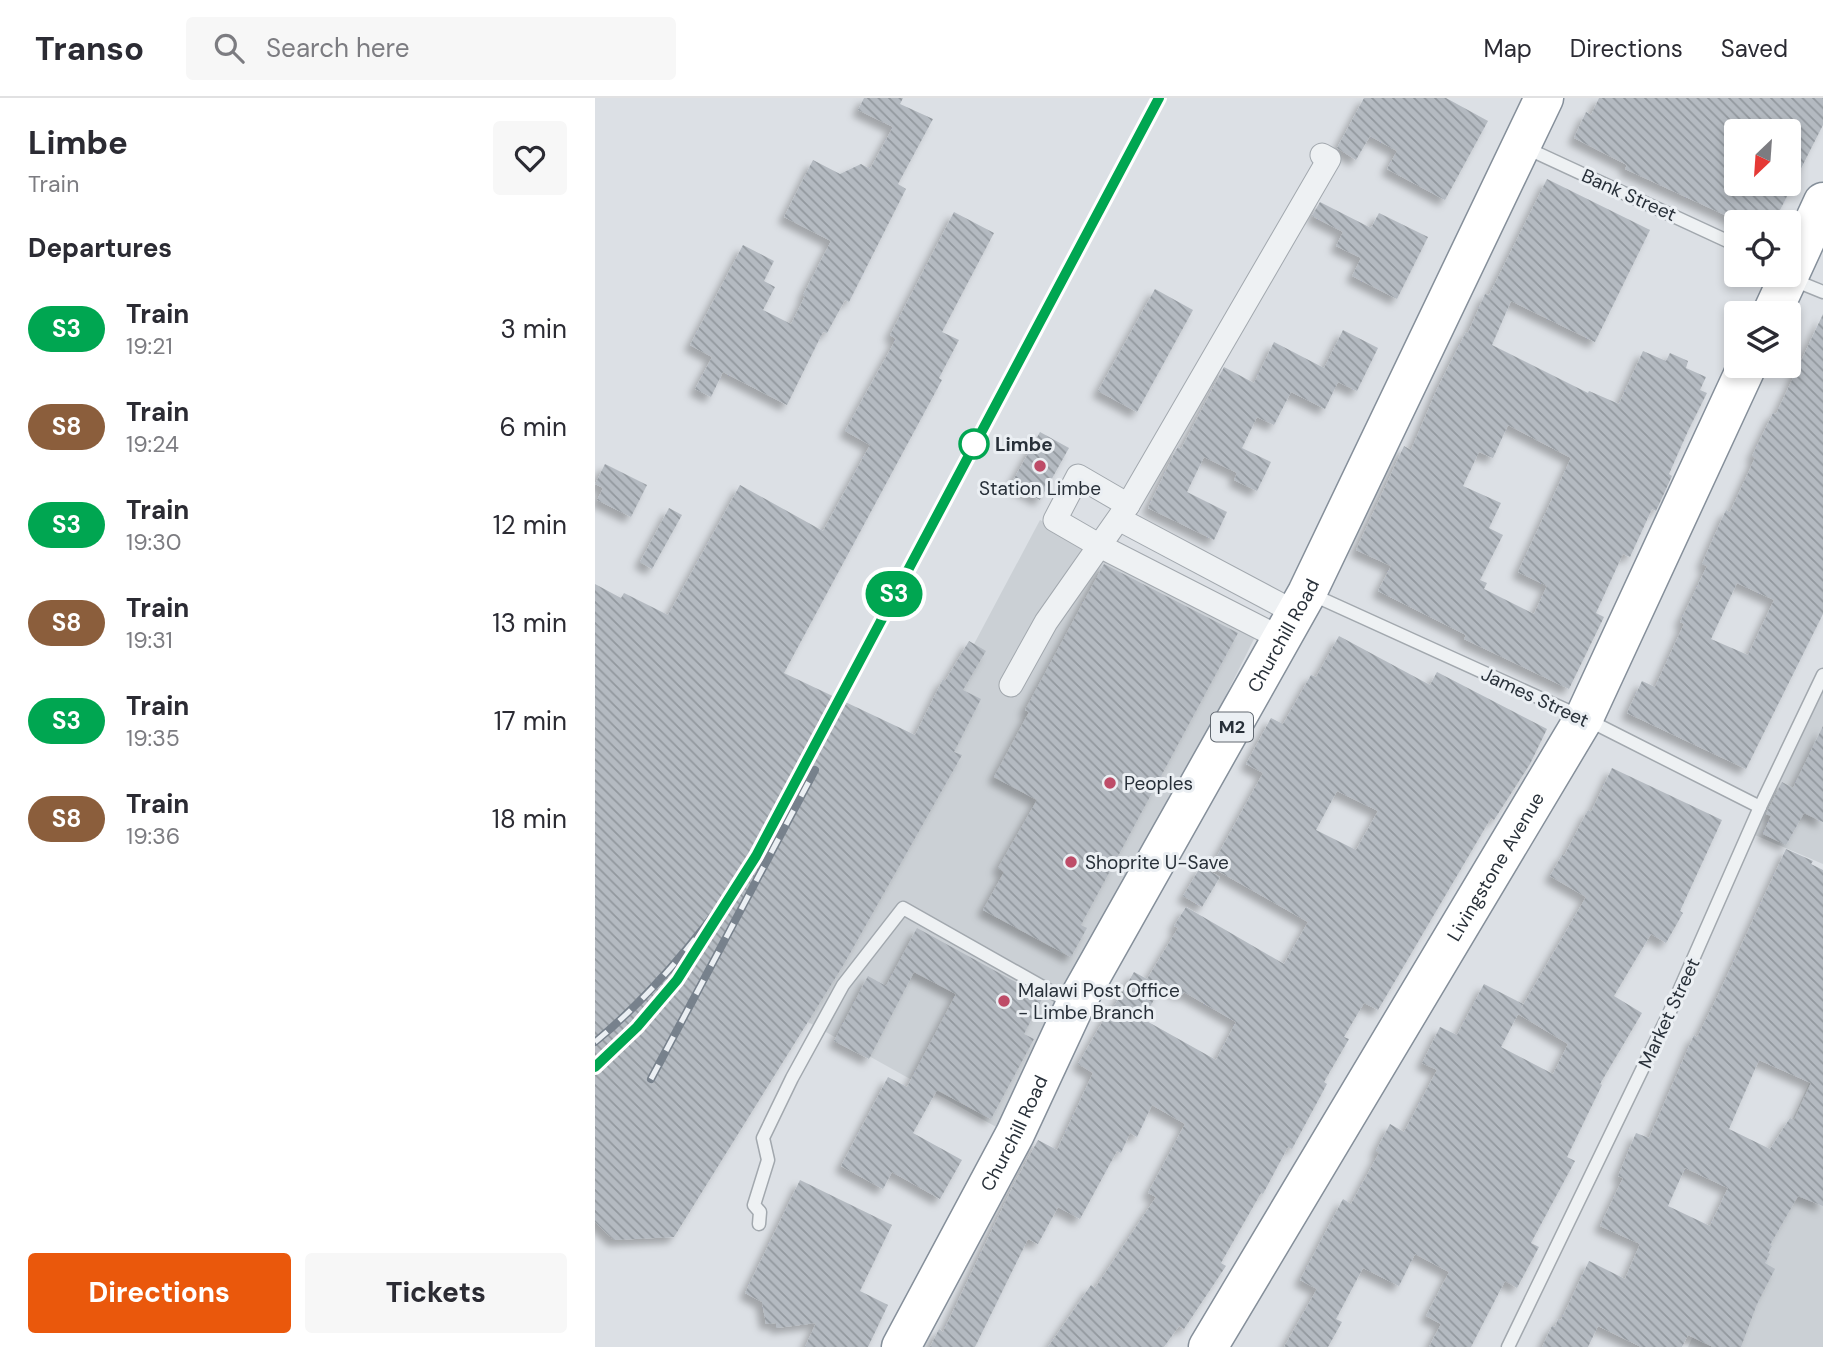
<!DOCTYPE html>
<html lang="en">
<head>
<meta charset="utf-8">
<style>
	:root { --surface:#fff; --page:#f7f7f7; --text:#2b2b33; --muted:#7c7c81; --line:#e1e1e2; --accent:#ea580c }
	body { margin:0; font-family:"DM Sans",sans-serif; background:var(--page); color:var(--text); height:100vh; display:flex; flex-direction:column; font-size:26px; white-space:nowrap }
	* { box-sizing:border-box; margin:0 }
	p { font-size:23px; color:var(--muted) }
	.icon { flex:none; width:38px; height:38px; fill:none; stroke:currentColor; stroke-width:2; stroke-linecap:round; stroke-linejoin:round }
	.map { position:relative; flex:1; overflow:hidden }
	.panel { display:flex; flex-direction:column; background:var(--surface); width:595px }
	.panel>* { flex:none }
	.badge { padding:0 14px; border-radius:23px; font-size:24px; line-height:46px }
	.needle { width:46px; rotate:205deg }
	.fabs { position:absolute; left:1129px; top:21px; display:grid; gap:14px }
	.fabs a { display:grid; place-items:center; width:77px; height:77px; border-radius:7px; background:var(--surface); box-shadow:0 4px 10px #0003; font-size:35px }
	.map>.badge { position:absolute; translate:-50% -50%; box-shadow:0 0 0 4px #fff }
	h2 { padding:0 28px; font-size:26px; line-height:63px }
	.round { display:grid; place-items:center; flex:none; width:74px; height:74px; border-radius:7px; background:var(--page) }
	.summary { display:flex; align-items:center; justify-content:space-between; height:119px; padding:0 28px }
	h1 { font-size:33px; font-weight:700; line-height:52px }
	.primary-button { display:flex; gap:14px; margin-top:auto; padding:14px 28px }
	.primary-button a { flex:1; height:80px; border-radius:7px; background:var(--accent); color:#fff; font-size:28px; font-weight:700; line-height:80px; text-align:center }
	.primary-button a+a { background:var(--page); color:var(--text) }
	ul { padding:0; list-style:none }
	li { display:flex; align-items:center; gap:21px; height:98px; padding:0 28px }
	li div { flex:1 }
	li b { display:block; font-size:26px }
	li em { font-style:normal }
	li .badge { min-width:77px; font-weight:700; text-align:center }
	header { display:flex; align-items:center; gap:42px; box-sizing:border-box; height:98px; padding:0 35px; background:var(--surface); border-bottom:2px solid var(--line) }
	header strong { font-size:33px }
	nav { display:flex; gap:38px; margin-inline-start:auto; font-size:24px }
	.search { width:490px; height:63px; background:var(--page); display:flex; align-items:center; gap:18px; box-sizing:border-box; padding:0 24px; border-radius:7px; color:var(--muted); font-size:26px }
	main { display:flex; flex:1; min-height:0 }
	.map>svg:first-child { display:block }
	.built { fill:#cbd0d5 }
	.building { fill:url(#building-back-hatch); fill-rule:evenodd; filter:url(#shadow) }
	.lines { fill:none; stroke-linecap:round; stroke-linejoin:round }
	.lane-casing { stroke:#a2a8ae; stroke-width:15 }
	.street-casing { stroke:#a2a8ae; stroke-width:25 }
	.highway-casing { stroke:#858f9a; stroke-width:41 }
	.lane { stroke:#eef1f3; stroke-width:12 }
	.street { stroke:#eef1f3; stroke-width:23 }
	.highway { stroke:#fff; stroke-width:38 }
	.rail-casing { stroke:#77818c; stroke-width:8 }
	.rail { stroke:#ebeff3; stroke-width:5; stroke-dasharray:16; stroke-linecap:butt }
	.line-casing { stroke:#fff; stroke-width:16 }
	.line { stroke:#00a651; stroke-width:10 }
	.stop-dot { fill:#fff; stroke:#00a651; stroke-width:3.5 }
	.poi-dot { fill:#be4c68; stroke:#ebeff3; stroke-width:2.5 }
	.labels { text-anchor:middle; dominant-baseline:central; stroke-width:6; stroke-linejoin:round; paint-order:stroke }
	.shield { fill:#ebeff3; stroke:#626971; stroke-width:2 }
	.shield-label { font-size:18px; font-weight:bold; fill:#283039 }
	.street-label { font-size:19px; fill:#283039; stroke:#ebeff3 }
	.stop-label { font-size:19px; font-weight:bold; fill:#283039; stroke:#ebeff3; text-anchor:start }
	.poi-label { font-size:19px; fill:#283039; stroke:#ebeff3; text-anchor:start }
</style>
</head>
<body>
<header>
<strong>Transo</strong>
<div class="search"><svg class="icon" aria-label="search" viewBox="0 0 24 24"><circle cx="10" cy="10" r="6"/><path d="M15 15l6 6"/></svg>Search here</div>
<nav><a>Map</a><a>Directions</a><a>Saved</a></nav>
</header>
<main>
<section class="panel">
<div class="summary"><div><h1>Limbe</h1><p>Train</p></div><a class="round"><svg class="icon" aria-label="heart" viewBox="0 0 24 24"><path d="M12 20l-8-8c-3-5 5-10 8-4 3-6 11-1 8 4z"/></svg></a></div>
<h2>Departures</h2>
<ul>
<li><span class="badge" style="background:#00a651;color:#fff">S3</span><div><b>Train</b><p>19:21</p></div><em>3 min</em></li>
<li><span class="badge" style="background:#8b5e3c;color:#fff">S8</span><div><b>Train</b><p>19:24</p></div><em>6 min</em></li>
<li><span class="badge" style="background:#00a651;color:#fff">S3</span><div><b>Train</b><p>19:30</p></div><em>12 min</em></li>
<li><span class="badge" style="background:#8b5e3c;color:#fff">S8</span><div><b>Train</b><p>19:31</p></div><em>13 min</em></li>
<li><span class="badge" style="background:#00a651;color:#fff">S3</span><div><b>Train</b><p>19:35</p></div><em>17 min</em></li>
<li><span class="badge" style="background:#8b5e3c;color:#fff">S8</span><div><b>Train</b><p>19:36</p></div><em>18 min</em></li>
</ul>
<div class="primary-button"><a>Directions</a><a>Tickets</a></div>
</section>
<div class="map">
<svg width="1228" height="1249" viewBox="0 0 1228 1249">
	<defs>
		<pattern id="building-back-hatch" width="6" height="6" patternUnits="userSpaceOnUse" patternTransform="scale(1.75)"><rect width="6" height="6" fill="#b4bac1"/><path d="M-1 5l2 2M0 0l6 6M5-1l2 2" fill="none" stroke="#92989e"/></pattern>
		<filter id="shadow"><feDropShadow dx="-6" dy="6" stdDeviation="3.5" flood-color="#0004"/></filter>
	</defs>
	<rect width="100%" height="100%" fill="#dce0e5"/>
	<g class="built">
		<polygon points="445,422 662,535 412,1035 186,909"/>
		<polygon points="1228,593 1228,766 1160,737"/>
		<polygon points="1228,955 1228,1249 1093,1249"/>
	</g>
	<g class="building">
		<polygon points="269,0 308,0 305,6 338,21 303,86 311,91 254,204 250,202 232,235 228,234 192,307 128,274 116,299 100,291 117,259 95,247 148,147 179,163 169,183 180,189 168,212 196,226 210,198 208,197 236,143 189,119 218,62 245,76 266,66 275,71 298,29 263,12"/>
		<polygon points="769,0 851,0 893,23 850,102 792,71 802,53 775,38 761,62 742,50"/>
		<path d="M 1004,0 L 1228,0 L 1228,27 L 1179,124 L 1145,124 L 1030,71 L 1032,67 L 979,40 L 991,14 L 996,17 ZM 1141,33 L 1194,33 L 1194,86 L 1141,86 Z"/>
		<path d="M 952,81 L 1055,132 L 1000,244 L 916,203 L 897,247 L 993,295 L 994,293 L 1024,306 L 1048,253 L 1071,263 L 1075,255 L 1093,263 L 1091,270 L 1111,279 L 1105,292 L 1112,295 L 1093,333 L 1074,376 L 1077,378 L 1061,413 L 1057,411 L 1035,459 L 1028,456 L 1001,515 L 1009,519 L 974,591 L 869,541 L 871,537 L 783,493 L 796,468 L 761,452 L 809,348 L 816,352 L 842,291 L 871,234 L 873,235 L 890,196 L 894,197 ZM 913,327 L 976,360 L 923,474 L 952,488 L 939,516 L 889,491 L 892,485 L 885,482 L 908,437 L 894,430 L 906,405 L 868,388 L 884,354 L 898,360 Z"/>
		<polygon points="725,104 776,130 784,115 833,139 802,201 757,178 766,160 741,148 748,134 717,118"/>
		<polygon points="359,114 399,135 347,234 364,242 344,280 347,282 189,575 320,637 348,581 350,583 374,543 391,553 368,592 386,601 359,654 367,657 249,866 79,1139 19,1142 0,1124 0,486 26,500 29,495 73,517 145,387 228,433 275,347 250,333 301,241 295,237"/>
		<polygon points="560,191 598,212 542,314 503,293"/>
		<path d="M 1228,216 L 1228,516 L 1151,671 L 1032,615 L 1047,583 L 1060,589 L 1089,526 L 1085,524 L 1112,468 L 1107,466 L 1117,443 L 1131,412 L 1135,414 L 1160,360 L 1157,358 L 1178,315 L 1181,316 ZM 1142,485 L 1179,502 L 1153,557 L 1116,541 Z"/>
		<polygon points="748,232 783,250 762,293 743,284 730,311 696,294 679,327 662,319 647,350 676,364 662,393 639,382 642,375 609,359 592,394 632,414 619,442 553,410 581,352 583,349 586,351 629,269 659,285 679,244 729,270"/>
		<polygon points="445,334 474,350 445,402 416,386"/>
		<polygon points="10,366 52,387 36,419 2,402 8,390 0,386"/>
		<polygon points="74,410 87,417 57,471 45,464"/>
		<polygon points="509,466 643,535 486,827 492,830 476,859 388,812 409,774 403,770 442,702 399,679 434,614 430,612"/>
		<path d="M 744,538 L 835,587 L 842,574 L 952,631 L 935,666 L 899,722 L 896,720 L 783,912 L 769,905 L 749,939 L 754,941 L 729,984 L 732,986 L 697,1051 L 693,1049 L 668,1096 L 666,1095 L 626,1165 L 631,1168 L 589,1231 L 584,1228 L 569,1249 L 453,1249 L 496,1187 L 500,1190 L 561,1099 L 553,1095 L 590,1026 L 557,1007 L 542,1039 L 535,1035 L 526,1055 L 522,1053 L 485,1121 L 463,1109 L 443,1146 L 433,1141 L 380,1249 L 335,1249 L 344,1231 L 348,1234 L 419,1086 L 443,1042 L 462,1052 L 498,975 L 483,966 L 516,909 L 518,910 L 539,874 L 552,881 L 583,830 L 579,828 L 591,809 L 689,866 L 713,824 L 616,769 L 668,675 L 651,666 L 676,620 L 688,626 L 716,577 L 721,579 ZM 742,693 L 783,713 L 761,752 L 721,732 ZM 568,886 L 587,897 L 589,894 L 641,924 L 621,962 L 548,921 Z"/>
		<polygon points="1228,628 1228,724 1209,715 1191,747 1168,736 1176,718 1171,716 1187,684 1198,690"/>
		<path d="M 1017,670 L 1127,722 L 1085,813 L 1088,815 L 1071,845 L 1056,836 L 1019,898 L 1047,915 L 1005,986 L 1007,987 L 972,1059 L 980,1063 L 936,1145 L 944,1149 L 922,1190 L 910,1183 L 876,1249 L 834,1249 L 846,1226 L 831,1218 L 854,1174 L 820,1156 L 804,1188 L 768,1170 L 741,1221 L 747,1224 L 733,1249 L 689,1249 L 722,1191 L 705,1182 L 748,1101 L 756,1106 L 784,1055 L 781,1053 L 795,1026 L 809,1034 L 842,972 L 827,965 L 845,929 L 862,937 L 889,886 L 928,906 L 924,914 L 991,799 L 955,778 L 967,757 L 969,758 L 993,712 L 996,714 ZM 923,916 L 973,946 L 958,976 L 906,949 Z"/>
		<path d="M 1191,751 L 1218,763 L 1216,766 L 1228,772 L 1228,1108 L 1203,1098 L 1175,1147 L 1177,1148 L 1173,1155 L 1175,1156 L 1170,1165 L 1180,1171 L 1162,1206 L 1146,1249 L 1118,1249 L 1093,1237 L 1087,1249 L 1046,1249 L 1003,1228 L 993,1249 L 947,1249 L 957,1228 L 960,1229 L 963,1221 L 966,1222 L 994,1163 L 1030,1181 L 1045,1146 L 1005,1128 L 1028,1080 L 1023,1078 L 1041,1035 L 1054,1040 L 1099,937 L 1102,939 L 1124,895 ZM 1164,962 L 1216,985 L 1199,1022 L 1195,1020 L 1175,1051 L 1134,1031 ZM 1090,1070 L 1133,1090 L 1115,1128 L 1073,1108 Z"/>
		<polygon points="606,768 625,779 607,809 588,798"/>
		<polygon points="322,830 448,899 429,936 439,941 396,1021 342,992 318,1035 367,1062 345,1101 297,1074 288,1091 246,1068 293,979 312,989 361,896 319,874 274,961 239,943 273,878 291,888"/>
		<polygon points="205,1082 297,1127 265,1193 293,1207 273,1249 210,1249 221,1225 181,1230 181,1225 171,1226 167,1204 150,1195"/>
	</g>
	<g class="lines">
		<g class="lane-casing">
			<g id="lane">
				<polyline points="929,49 1141,147"/>
				<polyline points="1196,181 1228,194"/>
				<polyline points="716,496 989,620 1165,709"/>
				<polyline points="164,1126 165,1114 159,1107 173,1062 168,1040 197,980 248,887 308,810 476,905"/>
				<polyline points="913,1249 1073,918 1165,709 1228,577"/>
			</g>
		</g>
		<g class="street-casing">
			<g id="street">
				<polyline points="533,407 483,378 460,422 505,448 687,541"/>
				<polyline points="524,421 701,515"/>
				<polyline points="416,587 451,524 533,407 734,61 727,57"/>
			</g>
		</g>
		<g class="highway-casing">
			<g id="highway">
				<polyline points="1177,215 1228,104"/>
				<path id="s1" d="M 306,1249 L 420,1036 L 480,907 L 712,495 L 949,0"/>
				<path id="s2" d="M 613,1249 L 989,620 L 1152,268"/>
			</g>
		</g>
		<use href="#lane" class="lane"/>
		<use href="#street" class="street"/>
		<use href="#highway" class="highway"/>
		<g class="rail-casing">
			<g id="rail">
				<path d="M 0,944 C 63,892 115,826 161,758 L 564,0"/>
				<path d="M 0,969 C 39,932 73,895 102,849"/>
				<polyline points="56,981 220,672"/>
			</g>
		</g>
		<use href="#rail" class="rail"/>
	</g>
	<g class="lines">
		<g class="line-casing">
			<polyline id="line" points="0,969 42,929 82,882 161,758 564,0"/>
		</g>
		<use href="#line" class="line"/>
	</g>
	<circle class="stop-dot" cx="379" cy="346" r="14"/>
	<g class="poi-dot">
		<circle cx="445" cy="368" r="7"/>
		<circle cx="515" cy="685" r="7"/>
		<circle cx="476" cy="764" r="7"/>
		<circle cx="409" cy="903" r="7"/>
	</g>
	<g class="labels">
		<rect class="shield" x="616" y="614.5" width="42" height="29" rx="5"/>
		<g class="shield-label">
			<text x="637" y="629">M2</text>
		</g>
		<g class="street-label">
			<text transform="translate(1034 97) rotate(24)">Bank Street</text>
			<text stroke="none"><textPath href="#s1" startOffset="808">Churchill Road</textPath></text>
			<text transform="translate(940 599) rotate(25)">James Street</text>
			<text stroke="none"><textPath href="#s2" startOffset="560">Livingstone Avenue</textPath></text>
			<text transform="translate(1074 915) rotate(-65)">Market Street</text>
			<text stroke="none"><textPath href="#s1" startOffset="242">Churchill Road</textPath></text>
		</g>
		<g class="stop-label">
			<text x="400" y="346">Limbe</text>
		</g>
		<g class="poi-label">
			<text x="445" y="390" text-anchor="middle">Station Limbe</text>
			<text x="529" y="685">Peoples</text>
			<text x="490" y="764">Shoprite U-Save</text>
			<text x="423" y="892">Malawi Post Office<tspan x="423" dy="22">- Limbe Branch</tspan></text>
		</g>
	</g>
</svg>
<div class="fabs">
<a><svg class="needle" viewBox="-14 -14 28 28"><path d="M0-13l5 13h-10z" fill="#e53935"/><path d="M0 13l5-13h-10z" fill="#7c7c81"/></svg></a>
<a><svg class="icon" aria-label="locate" viewBox="0 0 24 24"><circle cx="12" cy="12" r="6"/><path d="M12 2v4M12 18v4M2 12h4M18 12h4"/></svg></a>
<a><svg class="icon" aria-label="layers" viewBox="0 0 24 24"><path d="M12 4l9 5-9 5-9-5zM3 14l9 5 9-5"/></svg></a>
</div>
<b class="badge" style="left:299px;top:496px;background:#00a651;color:#fff">S3</b>
</div>
</main>
</body>
</html>
